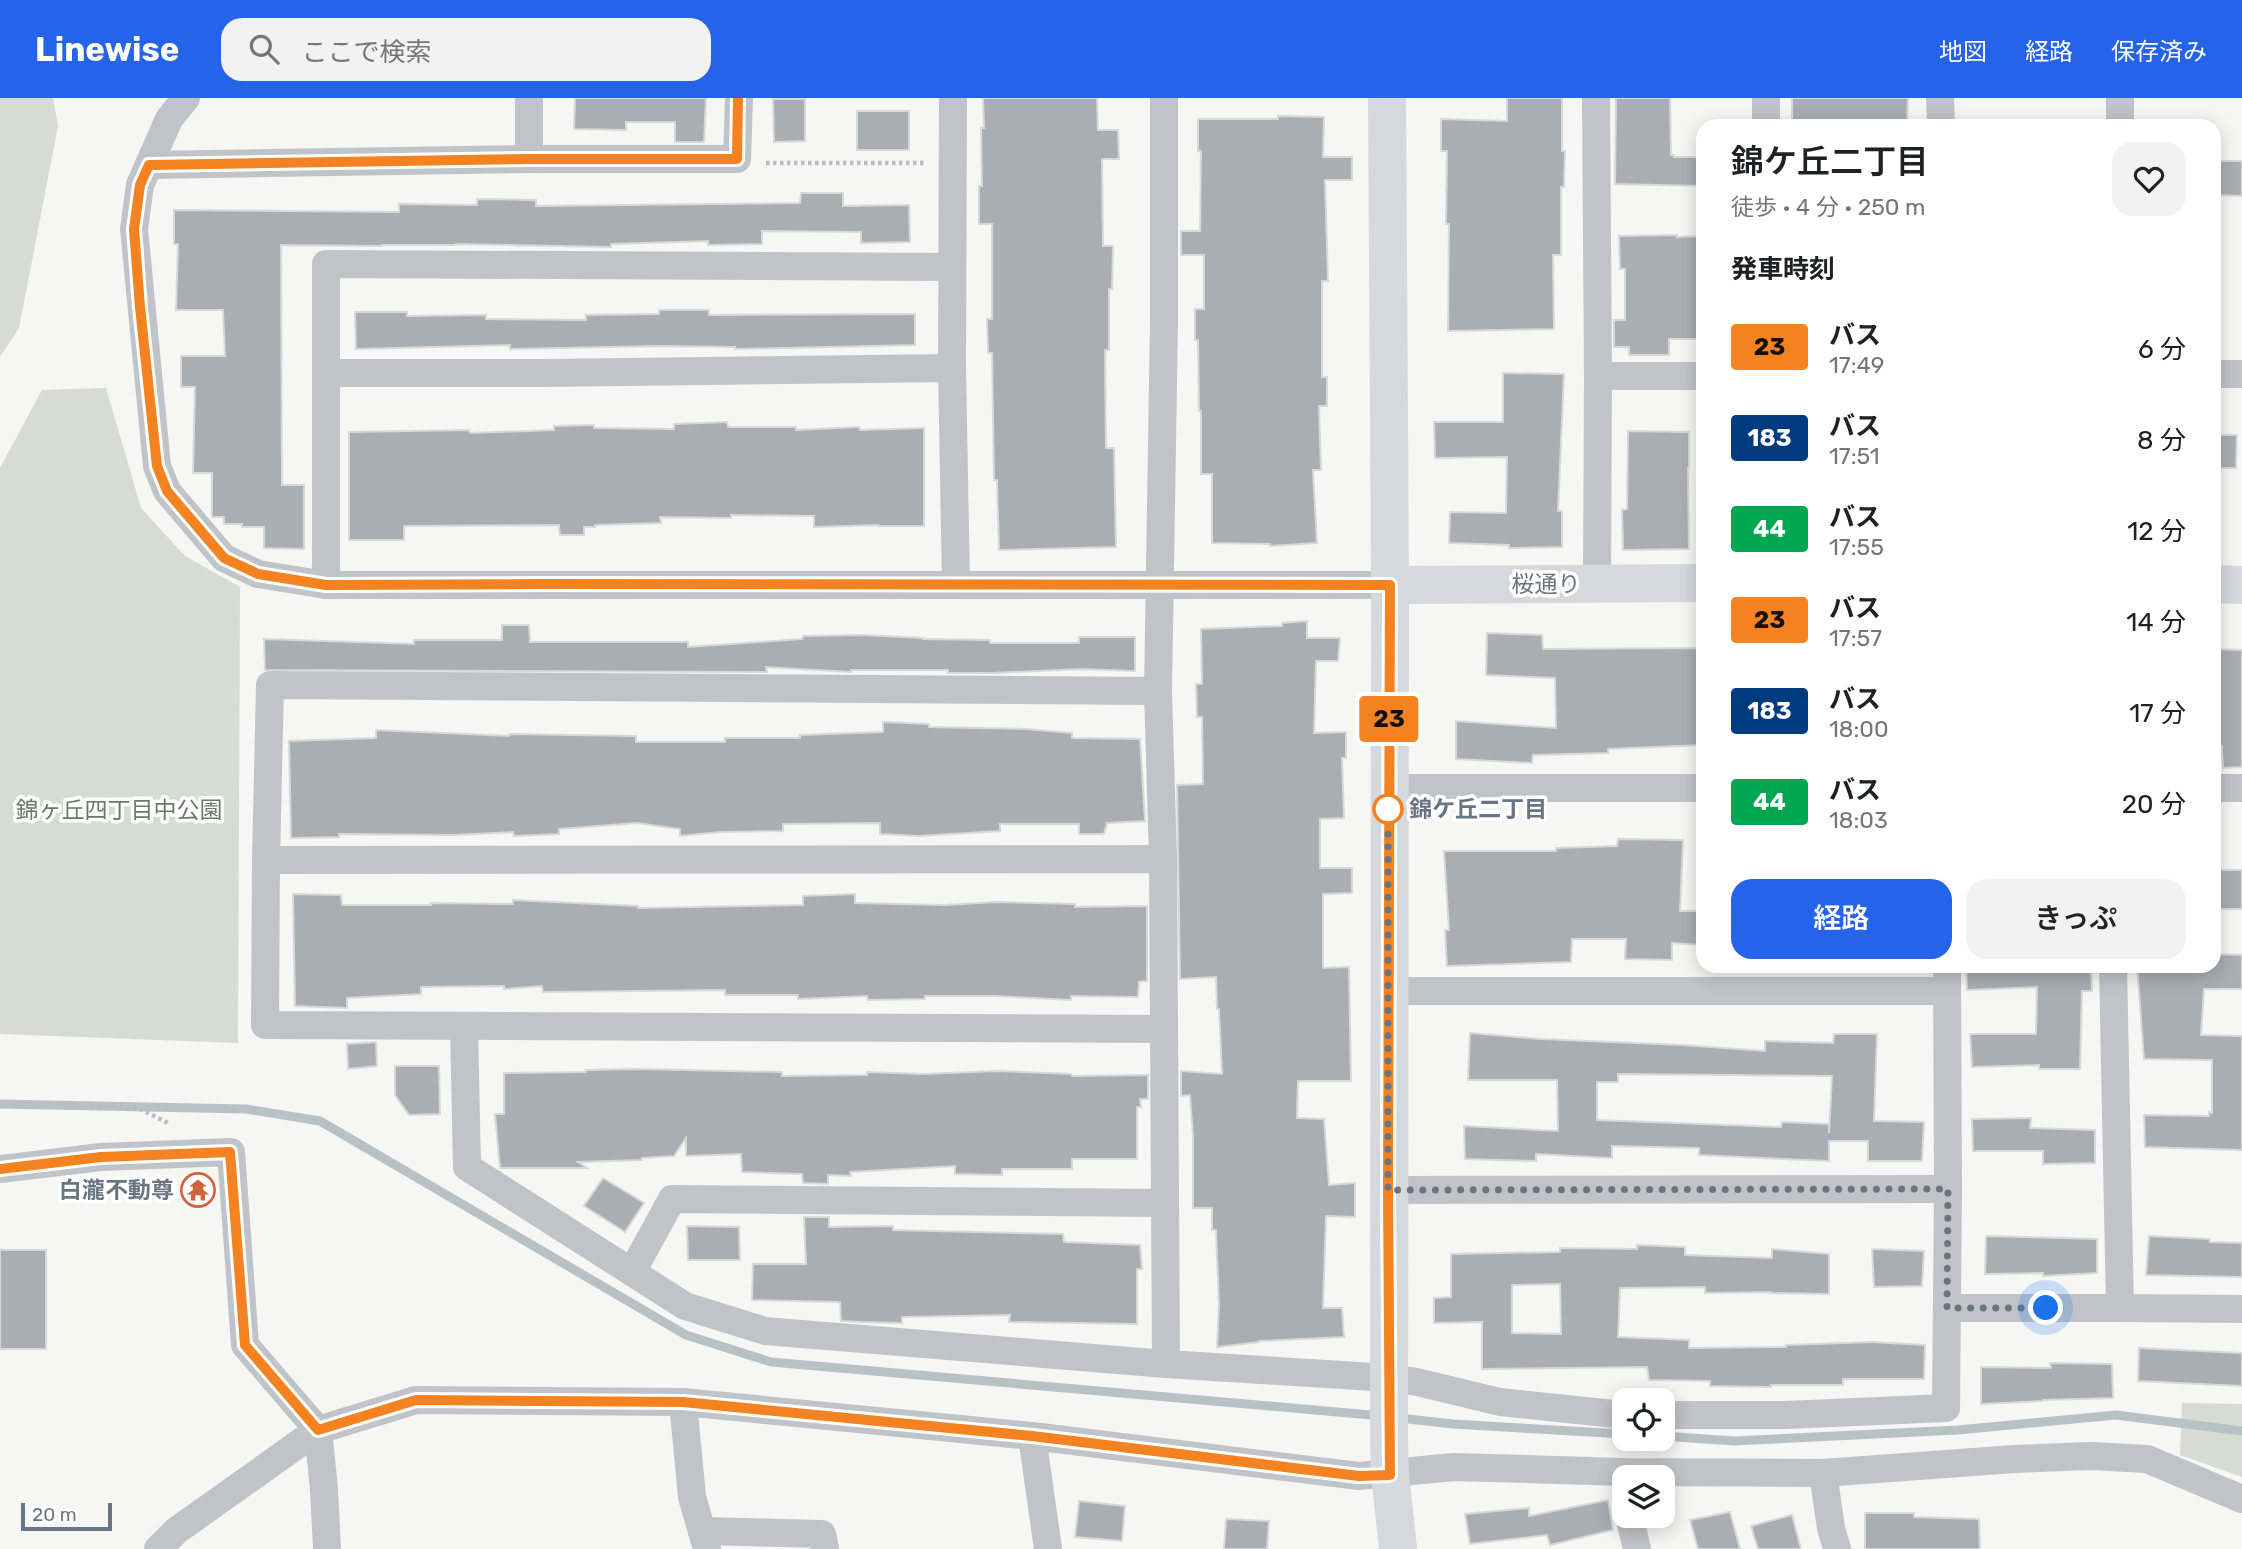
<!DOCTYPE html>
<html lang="ja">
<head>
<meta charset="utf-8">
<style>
	:root { --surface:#fff; --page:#f2f2f2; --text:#202124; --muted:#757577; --accent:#2563eb }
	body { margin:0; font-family:Rubik,"Noto Sans JP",sans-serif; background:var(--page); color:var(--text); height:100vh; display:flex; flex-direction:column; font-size:26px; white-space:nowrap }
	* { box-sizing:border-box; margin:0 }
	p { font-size:23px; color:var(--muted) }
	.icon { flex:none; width:38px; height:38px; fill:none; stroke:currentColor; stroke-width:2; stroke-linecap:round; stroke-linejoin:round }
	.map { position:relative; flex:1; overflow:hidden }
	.details { position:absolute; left:1696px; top:21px; width:525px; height:854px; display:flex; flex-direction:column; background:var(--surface); border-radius:21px; box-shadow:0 4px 18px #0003 }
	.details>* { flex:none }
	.badge { padding:0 14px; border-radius:5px; font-size:24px; line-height:46px }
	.buttons { position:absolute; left:1612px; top:1290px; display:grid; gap:14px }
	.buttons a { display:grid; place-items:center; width:63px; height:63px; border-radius:14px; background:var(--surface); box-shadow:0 4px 18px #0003; font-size:35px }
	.scale { position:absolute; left:21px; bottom:18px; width:91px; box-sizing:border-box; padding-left:7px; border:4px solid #687582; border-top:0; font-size:19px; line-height:24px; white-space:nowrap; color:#687582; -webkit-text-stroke:5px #fff; paint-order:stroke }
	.you { position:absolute; width:35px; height:35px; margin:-18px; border:5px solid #fff; border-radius:50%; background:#1a73e8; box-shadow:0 0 0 10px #1a73e833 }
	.map>.badge { position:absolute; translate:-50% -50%; box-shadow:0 0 0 4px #fff }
	h2 { padding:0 35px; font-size:26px; line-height:63px }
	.round { display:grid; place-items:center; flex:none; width:74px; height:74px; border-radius:21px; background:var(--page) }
	.summary { display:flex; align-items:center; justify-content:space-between; height:119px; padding:0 35px }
	h1 { font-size:33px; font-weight:600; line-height:52px }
	.button { display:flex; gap:14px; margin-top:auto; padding:14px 35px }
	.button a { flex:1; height:80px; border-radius:21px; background:var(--accent); color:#fff; font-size:28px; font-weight:600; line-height:80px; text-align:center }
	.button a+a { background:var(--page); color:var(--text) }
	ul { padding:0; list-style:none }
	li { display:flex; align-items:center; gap:21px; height:91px; padding:0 35px }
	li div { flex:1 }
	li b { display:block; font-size:26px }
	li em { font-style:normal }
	li .badge { min-width:77px; font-weight:700; text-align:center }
	header { display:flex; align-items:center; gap:42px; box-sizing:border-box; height:98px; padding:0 35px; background:var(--accent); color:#fff }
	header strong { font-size:33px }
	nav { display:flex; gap:38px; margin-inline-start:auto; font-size:24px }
	.search { width:490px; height:63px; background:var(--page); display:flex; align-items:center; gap:18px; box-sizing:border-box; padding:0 24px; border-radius:21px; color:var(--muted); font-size:26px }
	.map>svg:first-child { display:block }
	.green { fill:#d6dbd3 }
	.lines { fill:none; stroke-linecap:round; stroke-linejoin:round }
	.stream { stroke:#b7c2c6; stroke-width:9 }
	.building { fill:#a8aeb4; stroke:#d8d8d6; stroke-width:2; fill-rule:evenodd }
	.path { stroke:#babcbf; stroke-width:4.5; stroke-dasharray:3.5 3.5; stroke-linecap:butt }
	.street { stroke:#c0c3c7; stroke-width:28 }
	.secondary { stroke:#d5d8dc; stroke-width:38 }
	.line-casing { stroke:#fff; stroke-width:16 }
	.line { stroke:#f58220; stroke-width:10 }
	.walk { stroke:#687582; stroke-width:7; stroke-dasharray:0 12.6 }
	.stop-dot { fill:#fff; stroke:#f58220; stroke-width:3.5 }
	.labels { text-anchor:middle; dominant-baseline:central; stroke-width:7; stroke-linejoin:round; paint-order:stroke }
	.street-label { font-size:23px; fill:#687582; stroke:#fff }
	.stop-label { font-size:23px; font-weight:bold; fill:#687582; stroke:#fff; text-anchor:start }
	.park-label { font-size:23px; fill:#6a7a67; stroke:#fff }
	.poi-label { font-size:23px; font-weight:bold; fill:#687582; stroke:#fff; text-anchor:end }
</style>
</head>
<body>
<header>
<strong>Linewise</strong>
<div class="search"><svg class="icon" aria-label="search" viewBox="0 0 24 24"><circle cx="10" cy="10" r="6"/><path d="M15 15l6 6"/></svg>ここで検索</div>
<nav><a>地図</a><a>経路</a><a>保存済み</a></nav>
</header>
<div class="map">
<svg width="2242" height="1451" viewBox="0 0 2242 1451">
	<rect width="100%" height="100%" fill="#f6f6f4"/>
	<g class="green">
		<polygon points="0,0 53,0 58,28 19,230 0,259"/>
		<polygon points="106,290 141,410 185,458 240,489 238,945 0,936 0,370 42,292"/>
		<polygon points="2182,1305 2242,1306 2242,1379 2180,1357"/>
	</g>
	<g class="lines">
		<g class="stream">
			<polyline points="0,1006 246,1011 320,1023 686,1237 771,1264 1382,1318"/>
			<polyline points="1399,1320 1453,1326 1624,1336"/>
			<polyline points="1662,1338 1734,1343 1958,1332 2116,1317 2242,1333"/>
		</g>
	</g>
	<g class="building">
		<polygon points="575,0 706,0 704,44 675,44 675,24 626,24 626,32 574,31"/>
		<polygon points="983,0 1097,0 1098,32 1118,32 1119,61 1102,61 1103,148 1113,148 1112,191 1109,191 1109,252 1105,252 1106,350 1114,350 1116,449 999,452 997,382 994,382 992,255 988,255 987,221 992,221 992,126 979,126 979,88 982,88 981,30 984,30"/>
		<polygon points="1507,0 1562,0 1562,53 1565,53 1564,89 1561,89 1561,157 1553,157 1554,231 1448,233 1449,126 1446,126 1447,53 1441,53 1441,21 1507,23"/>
		<polygon points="1616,0 1670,0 1671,57 1674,57 1674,59 1703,59 1703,88 1615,86"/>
		<polygon points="1792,0 1908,0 1907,26 1792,26"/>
		<polygon points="773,1 805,1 805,43 774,44"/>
		<rect x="857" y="13" width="52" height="39"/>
		<polygon points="1278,18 1324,19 1323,59 1352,59 1352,82 1325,82 1328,183 1322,183 1322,279 1327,279 1327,308 1319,308 1321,372 1313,372 1317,445 1270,448 1270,446 1212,445 1212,376 1201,376 1201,313 1199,313 1198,242 1195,242 1195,211 1204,211 1204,157 1181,157 1181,133 1200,133 1201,53 1198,53 1198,21 1278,21"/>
		<polygon points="2215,63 2242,63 2242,98 2216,97"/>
		<polygon points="801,95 843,95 843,108 909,107 910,144 861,145 861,134 762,133 762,146 708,147 708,143 611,146 611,149 456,146 456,147 382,147 382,148 281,147 282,387 304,387 304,451 264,450 264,429 242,429 242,426 224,426 224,419 212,419 212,375 193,375 195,289 181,289 181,258 225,258 223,212 176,212 178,146 174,146 174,112 399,114 399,106 477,107 477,101 536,102 536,108 800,105"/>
		<polygon points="1677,137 1677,139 1703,138 1703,241 1669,241 1669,257 1629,257 1629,249 1614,249 1614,222 1625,222 1625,171 1620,171 1619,138"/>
		<polygon points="659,212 709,212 709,217 915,216 915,247 735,251 735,249 659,248 510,251 510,247 356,251 355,214 407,214 407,218 486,217 486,221 586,222 586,217 659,216"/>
		<polygon points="1503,275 1564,276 1558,413 1562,413 1562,449 1509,450 1509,447 1449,445 1450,414 1506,415 1507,359 1435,360 1434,324 1503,324"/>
		<polygon points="727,324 728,329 796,329 796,332 859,329 860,332 924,330 924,428 878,428 878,427 814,429 814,418 731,417 731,420 660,419 661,425 595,427 595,429 584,429 584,437 560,437 559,427 404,428 404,442 349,442 349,334 469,332 470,335 554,332 554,328 594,327 594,330 674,331 674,326"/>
		<polygon points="1628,333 1689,334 1689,370 1688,370 1689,451 1623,452 1622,412 1627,411"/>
		<polygon points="2214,337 2237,337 2236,370 2214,370"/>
		<polygon points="1307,523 1307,540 1340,540 1338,563 1316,563 1314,635 1346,634 1346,660 1342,660 1344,720 1320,721 1320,770 1352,770 1352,795 1323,796 1323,870 1349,869 1351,983 1298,983 1297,1020 1324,1021 1329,1087 1355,1085 1355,1119 1326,1118 1323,1210 1342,1210 1344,1239 1259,1243 1259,1244 1217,1249 1219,1207 1216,1132 1212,1132 1212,1110 1193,1110 1193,1038 1190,997 1181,998 1181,973 1222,976 1219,911 1217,911 1216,879 1180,881 1177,687 1203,686 1202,619 1197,619 1196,586 1202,586 1201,531 1282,528 1282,525"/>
		<polygon points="502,527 529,527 530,544 688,544 688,549 802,541 803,538 862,537 923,540 923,541 990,542 990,545 1079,545 1079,539 1135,539 1135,573 1081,571 992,575 948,575 948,572 851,572 851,574 766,569 767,574 265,572 264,541 414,546 414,542 502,542"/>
		<polygon points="1487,535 1542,537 1543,551 1703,550 1703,647 1608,651 1608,655 1533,657 1532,665 1456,661 1456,623 1556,630 1555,580 1486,577"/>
		<polygon points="2215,551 2242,552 2242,669 2223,670 2222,648 2214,648 2214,606 2219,606"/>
		<polygon points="883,624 929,626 929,629 1026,631 1072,635 1072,640 1140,641 1145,723 1107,725 1104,736 1079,736 1079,726 1000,726 1000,733 919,738 880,736 880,725 783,726 783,733 720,734 680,738 680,731 637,725 559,731 559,736 514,738 513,734 453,737 339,736 339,739 291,740 289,643 376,640 376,632 509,638 509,636 636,638 636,644 725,644 725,640 800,640 800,637 883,634"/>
		<polygon points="1618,741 1683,742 1680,813 1703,813 1703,847 1672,845 1672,862 1625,861 1626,841 1572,841 1571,864 1447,868 1445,832 1449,832 1444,753 1556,753 1556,750 1617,748"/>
		<rect x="2214" y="772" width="28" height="39"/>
		<polygon points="293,796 341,797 342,807 431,807 431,805 513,806 513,802 638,808 638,810 803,807 803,798 855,796 855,805 945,807 996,804 1075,806 1075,809 1147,808 1147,883 1139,884 1138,899 1071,898 1071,902 996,898 925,898 925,901 868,902 867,898 798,901 798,897 725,897 725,892 543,894 542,888 504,891 504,888 421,889 421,896 347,900 347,910 295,908"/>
		<polygon points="2214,856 2242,857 2242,891 2204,891 2201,937 2242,938 2242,1052 2145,1049 2144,1017 2209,1018 2209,1014 2212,1015 2212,962 2144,961 2137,868 2214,868"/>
		<polygon points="1966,868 2091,868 2092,893 2082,893 2080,971 2039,971 2039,967 1972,969 1970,936 2036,936 2037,889 1967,892"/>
		<path d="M 1470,935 L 1540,941 L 1682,947 L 1765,953 L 1765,943 L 1833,945 L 1834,936 L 1877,936 L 1874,1023 L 1924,1024 L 1922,1063 L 1868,1063 L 1868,1043 L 1829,1043 L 1829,1063 L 1699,1057 L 1699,1050 L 1612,1048 L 1612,1060 L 1536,1056 L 1536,1063 L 1465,1061 L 1464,1028 L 1558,1033 L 1557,982 L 1468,982 ZM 1618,976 L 1832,978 L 1829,1035 L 1829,1026 L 1782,1024 L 1781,1029 L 1597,1022 L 1597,984 L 1618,984 Z"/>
		<polygon points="376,944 377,968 348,971 347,946"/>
		<polygon points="395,968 439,968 440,1016 409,1017 395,997"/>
		<polygon points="637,971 782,974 782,978 867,977 867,974 924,976 997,973 1071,976 1072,978 1148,977 1148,1001 1140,1001 1141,1009 1137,1009 1137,1061 1072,1061 1072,1071 1002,1071 1002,1077 955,1076 955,1068 850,1074 851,1078 828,1077 828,1086 803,1085 802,1076 742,1074 741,1056 686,1058 686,1040 674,1058 642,1060 642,1062 578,1064 587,1070 500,1070 495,1016 504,1016 504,975 586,974 586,972"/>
		<polygon points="2031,1020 2030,1030 2095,1032 2095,1065 2043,1066 2043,1053 1973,1053 1972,1021"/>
		<polygon points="603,1080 644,1105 625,1134 584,1108"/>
		<polygon points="804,1119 829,1119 829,1129 893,1128 893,1132 1063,1136 1064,1144 1140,1147 1142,1171 1137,1171 1137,1226 1009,1224 1010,1217 902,1219 902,1225 861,1224 841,1223 840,1204 752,1202 753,1166 806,1166"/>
		<polygon points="687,1128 739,1129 740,1162 688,1162"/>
		<polygon points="1986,1138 2097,1141 2097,1175 2043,1178 2043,1175 1985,1176"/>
		<polygon points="2149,1138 2210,1141 2210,1144 2242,1145 2242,1179 2146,1177"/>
		<path d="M 1637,1147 L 1685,1149 L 1685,1157 L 1772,1160 L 1772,1151 L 1829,1156 L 1829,1196 L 1771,1195 L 1771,1194 L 1705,1195 L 1705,1189 L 1620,1190 L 1618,1239 L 1689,1242 L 1689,1250 L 1786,1249 L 1786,1247 L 1872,1244 L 1925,1247 L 1924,1281 L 1843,1281 L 1843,1287 L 1771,1287 L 1771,1289 L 1710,1288 L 1710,1283 L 1649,1282 L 1647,1269 L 1482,1271 L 1482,1224 L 1434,1225 L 1434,1200 L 1451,1199 L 1451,1156 L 1560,1154 L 1560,1150 L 1637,1151 ZM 1560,1186 L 1561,1236 L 1512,1235 L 1512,1187 Z"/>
		<polygon points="1872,1151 1924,1153 1922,1188 1874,1189"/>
		<rect x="0" y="1152" width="46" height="99"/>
		<polygon points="2139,1250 2242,1255 2242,1288 2138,1283"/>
		<polygon points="2050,1265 2112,1266 2113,1300 2043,1302 2042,1303 1981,1306 1981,1269 2051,1270"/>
		<polygon points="1608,1402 1613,1432 1550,1447 1547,1437 1470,1446 1465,1416 1529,1410 1529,1418"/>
		<polygon points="1079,1403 1125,1408 1122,1443 1075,1439"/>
		<polygon points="1730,1414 1740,1451 1698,1451 1690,1422"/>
		<polygon points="1865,1415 1914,1415 1914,1419 1979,1421 1980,1451 1865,1451"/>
		<polygon points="1792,1417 1801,1451 1758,1451 1751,1428"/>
		<polygon points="1226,1421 1269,1423 1267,1451 1224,1451"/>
	</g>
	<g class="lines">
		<g class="path">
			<polyline points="766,65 925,65"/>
			<polyline points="0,1005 136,1009 170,1026"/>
		</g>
		<g class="street">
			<polyline points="186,0 169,21 140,87 134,131 157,368 167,393 224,460 258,476 326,487 1390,487"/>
			<polyline points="1596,0 1598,278 1597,486"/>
			<polyline points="1766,0 1766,28"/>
			<polyline points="1940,0 1941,28"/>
			<polyline points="2120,28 2120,0"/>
			<polyline points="529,61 737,61 739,0"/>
			<polyline points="149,67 529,61 529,0"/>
			<polyline points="952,270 956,487"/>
			<polyline points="326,275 545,275 952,270 953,0"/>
			<polyline points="2214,276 2242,276"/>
			<polyline points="1598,278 1703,278"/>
			<polyline points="326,487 326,166 952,169"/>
			<polyline points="1388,690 1703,690"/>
			<polyline points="2214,690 2242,690"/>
			<polyline points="1163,761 1158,593 1164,223 1164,0"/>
			<polyline points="266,762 270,587 1158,593"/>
			<polyline points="2113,868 2120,1210 2242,1211"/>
			<polyline points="1389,893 1947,893"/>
			<polyline points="464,928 467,1069 685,1208 765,1233 1166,1266"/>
			<polyline points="1163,931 265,927 266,762 1163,761 1166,1266 1390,1280 1417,1284 1500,1304 1624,1317"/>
			<polyline points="0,1071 101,1059 231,1054 245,1247 318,1332 324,1391 327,1451"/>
			<polyline points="1388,1092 1948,1091"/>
			<polyline points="632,1174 672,1101 1165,1105"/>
			<polyline points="1947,1210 2120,1210"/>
			<polyline points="683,1304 692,1399 707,1451"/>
			<polyline points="1662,1317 1786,1317 1946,1310 1948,1091 1947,868"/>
			<polyline points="1032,1338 1048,1451"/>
			<polyline points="1823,1375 1831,1430 1837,1451"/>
			<polyline points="1629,1418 1637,1451"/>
			<polyline points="702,1433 822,1436 825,1451"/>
			<polyline points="158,1451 176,1433 318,1332 416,1302 683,1304 1032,1338 1359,1378 1454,1369 1625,1374 1823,1375 2014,1361 2090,1358 2147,1361 2242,1401"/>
		</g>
		<g class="secondary">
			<polyline points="1387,0 1390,487 1389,1342 1390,1376 1398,1451"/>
			<polyline points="2214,486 2242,487"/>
			<polyline points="1390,487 1703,485"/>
		</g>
	</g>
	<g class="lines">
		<g class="line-casing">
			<polyline id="line" points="0,1071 101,1059 230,1054 245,1247 318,1332 416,1302 683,1304 1032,1338 1359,1378 1390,1377 1388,1092 1390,487 543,486 326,487 258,476 224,460 167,393 157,368 140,209 134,131 140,87 149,67 529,61 737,61 738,0"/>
		</g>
		<use href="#line" class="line"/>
		<polyline class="walk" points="1388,711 1388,1092 1948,1091 1947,1210 2046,1210"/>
	</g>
	<defs>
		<g id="temple-ring" transform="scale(1.75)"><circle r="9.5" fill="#fff" stroke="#d36238" stroke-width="1.5"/><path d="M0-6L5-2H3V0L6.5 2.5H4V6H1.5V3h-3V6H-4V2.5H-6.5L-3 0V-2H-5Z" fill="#d36238"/></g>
	</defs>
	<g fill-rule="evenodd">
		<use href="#temple-ring" x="198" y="1092"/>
	</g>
	<circle class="stop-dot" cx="1388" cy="711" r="14"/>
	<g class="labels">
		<g class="street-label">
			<text x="1546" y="486">桜通り</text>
		</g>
		<g class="stop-label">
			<text x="1409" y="711">錦ケ丘二丁目</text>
		</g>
		<g class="park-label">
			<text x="119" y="712">錦ヶ丘四丁目中公園</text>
		</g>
		<g class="poi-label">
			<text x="174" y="1092">白瀧不動尊</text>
		</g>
	</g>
</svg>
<div class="buttons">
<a><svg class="icon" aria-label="locate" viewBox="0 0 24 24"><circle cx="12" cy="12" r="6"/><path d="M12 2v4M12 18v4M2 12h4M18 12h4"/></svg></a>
<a><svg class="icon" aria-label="layers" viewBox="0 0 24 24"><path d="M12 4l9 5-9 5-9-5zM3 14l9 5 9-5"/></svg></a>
</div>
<div class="scale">20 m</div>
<div class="you" style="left:2046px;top:1210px"></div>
<b class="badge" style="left:1389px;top:621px;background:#f58220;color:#111">23</b>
<section class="details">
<div class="summary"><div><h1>錦ケ丘二丁目</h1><p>徒歩 · 4 分 · 250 m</p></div><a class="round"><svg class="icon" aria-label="heart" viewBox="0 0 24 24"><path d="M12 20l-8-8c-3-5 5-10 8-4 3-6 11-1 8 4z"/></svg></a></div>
<h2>発車時刻</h2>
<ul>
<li><span class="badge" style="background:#f58220;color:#111">23</span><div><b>バス</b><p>17:49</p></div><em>6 分</em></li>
<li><span class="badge" style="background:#003b80;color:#fff">183</span><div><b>バス</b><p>17:51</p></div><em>8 分</em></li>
<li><span class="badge" style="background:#00a651;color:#fff">44</span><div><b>バス</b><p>17:55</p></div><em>12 分</em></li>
<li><span class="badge" style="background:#f58220;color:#111">23</span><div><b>バス</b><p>17:57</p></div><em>14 分</em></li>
<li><span class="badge" style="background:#003b80;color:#fff">183</span><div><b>バス</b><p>18:00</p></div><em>17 分</em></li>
<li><span class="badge" style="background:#00a651;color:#fff">44</span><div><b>バス</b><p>18:03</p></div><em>20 分</em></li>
</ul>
<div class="button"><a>経路</a><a>きっぷ</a></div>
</section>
</div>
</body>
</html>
